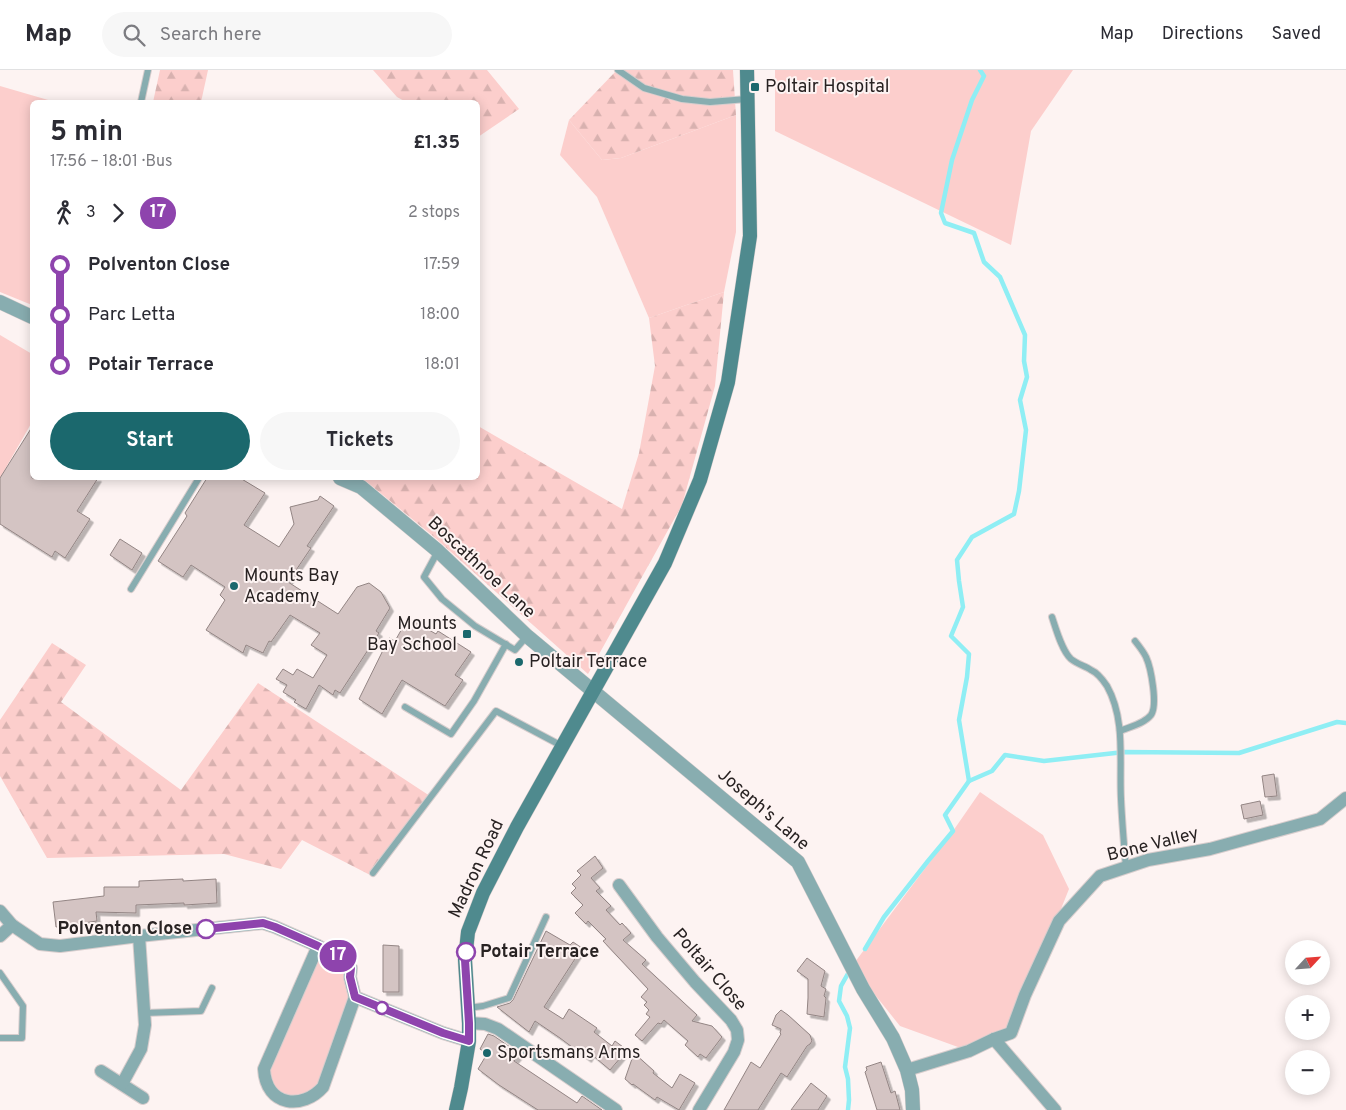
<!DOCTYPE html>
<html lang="en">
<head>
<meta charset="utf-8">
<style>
	:root { --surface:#fff; --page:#f7f7f7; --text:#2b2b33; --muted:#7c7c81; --line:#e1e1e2; --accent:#1b686d }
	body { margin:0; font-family:Overpass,sans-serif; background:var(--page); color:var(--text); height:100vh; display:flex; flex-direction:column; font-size:19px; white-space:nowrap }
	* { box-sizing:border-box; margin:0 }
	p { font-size:16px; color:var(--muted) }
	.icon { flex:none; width:28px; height:28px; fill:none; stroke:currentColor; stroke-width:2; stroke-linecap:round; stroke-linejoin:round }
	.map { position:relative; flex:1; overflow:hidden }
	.panel { position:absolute; left:30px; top:30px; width:450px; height:380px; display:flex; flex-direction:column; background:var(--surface); border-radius:8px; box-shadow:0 2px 12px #0003 }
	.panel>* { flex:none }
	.badge { padding:0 10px; border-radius:16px; font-size:18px; line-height:32px }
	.needle { width:32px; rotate:64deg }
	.tools { position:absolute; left:1285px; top:870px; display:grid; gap:10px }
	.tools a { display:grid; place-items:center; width:45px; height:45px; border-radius:50%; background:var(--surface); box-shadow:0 2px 12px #0003; font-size:25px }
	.map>.badge { position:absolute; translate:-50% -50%; box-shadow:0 0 0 2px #fff }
	.legs { display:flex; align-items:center; gap:8px; height:55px; padding:0 20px; font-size:16px }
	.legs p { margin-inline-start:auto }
	.headline { display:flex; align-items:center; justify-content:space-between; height:85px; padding:0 20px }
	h1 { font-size:28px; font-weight:700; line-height:38px }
	.action { display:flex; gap:10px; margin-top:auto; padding:10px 20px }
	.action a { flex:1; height:58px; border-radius:30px; background:var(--accent); color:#fff; font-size:20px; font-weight:700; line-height:58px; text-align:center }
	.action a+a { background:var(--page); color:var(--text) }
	ul { padding:0 20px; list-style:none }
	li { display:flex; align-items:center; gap:18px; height:50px; font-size:19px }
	li i { display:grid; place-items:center; width:8px; height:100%; margin:0 6px; background:currentColor }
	li i::after { content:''; width:12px; height:12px; margin:-6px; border:4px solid; border-radius:50%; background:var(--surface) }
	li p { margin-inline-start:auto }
	li:first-child i { background:linear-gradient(#0000 50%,currentColor 0) }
	li:last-child i { background:linear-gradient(currentColor 50%,#0000 0) }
	header { display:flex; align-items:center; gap:30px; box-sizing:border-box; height:70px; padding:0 25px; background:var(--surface); border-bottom:1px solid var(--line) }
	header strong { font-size:24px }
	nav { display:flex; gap:28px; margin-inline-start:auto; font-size:18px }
	.search { width:350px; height:45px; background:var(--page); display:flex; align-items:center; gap:12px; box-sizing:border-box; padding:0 18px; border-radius:28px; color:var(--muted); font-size:19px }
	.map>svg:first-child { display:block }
	.green { fill:#fccecc }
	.forest { fill:url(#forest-firs) }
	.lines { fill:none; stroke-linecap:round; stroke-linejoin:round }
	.stream { stroke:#8feef4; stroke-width:4.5 }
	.building { fill:#d4c4c3; stroke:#938584; filter:url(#shadow) }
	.service-casing { stroke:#d7cdcd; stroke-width:8 }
	.minor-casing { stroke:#d7cdcd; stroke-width:14 }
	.tertiary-casing { stroke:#d7cdcd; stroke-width:15 }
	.secondary-casing { stroke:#d7cdcd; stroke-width:15 }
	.service { stroke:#88adb0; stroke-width:6 }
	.minor { stroke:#88adb0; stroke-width:12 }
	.tertiary { stroke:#88adb0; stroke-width:14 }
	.secondary { stroke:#4f8a8e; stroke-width:14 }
	.line-1-casing { stroke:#fff; stroke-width:11 }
	.line-1 { stroke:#8e44ad; stroke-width:8 }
	.poi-dot { fill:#1b686d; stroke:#fdf3f2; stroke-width:2 }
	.stop-1-dot { fill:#fff; stroke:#8e44ad; stroke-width:2.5 }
	.labels { text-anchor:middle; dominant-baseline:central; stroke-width:4; stroke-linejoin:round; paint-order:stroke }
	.poi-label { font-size:18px; fill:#282222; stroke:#fdf3f2; text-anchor:start }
	.street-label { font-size:18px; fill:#282222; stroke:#fdf3f2 }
	.stop-label { font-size:18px; font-weight:bold; fill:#282222; stroke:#fdf3f2; text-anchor:end }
</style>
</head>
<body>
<header>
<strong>Map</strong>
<div class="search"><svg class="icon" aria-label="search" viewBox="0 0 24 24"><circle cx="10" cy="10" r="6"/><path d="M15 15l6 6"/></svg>Search here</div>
<nav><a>Map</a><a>Directions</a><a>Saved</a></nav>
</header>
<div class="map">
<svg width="1346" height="1040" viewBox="0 0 1346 1040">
	<defs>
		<pattern id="forest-firs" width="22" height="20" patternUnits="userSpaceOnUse" patternTransform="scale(1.25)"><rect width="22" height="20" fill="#fccecc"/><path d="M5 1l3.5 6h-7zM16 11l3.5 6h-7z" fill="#d8b1af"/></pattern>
		<filter id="shadow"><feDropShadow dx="3.5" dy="3.5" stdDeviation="0" flood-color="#0004"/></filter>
	</defs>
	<rect width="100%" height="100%" fill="#fdf3f2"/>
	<g class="green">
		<polygon points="775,0 1073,0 1031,61 1011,175 775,61"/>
		<polygon points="0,16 55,32 32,32 32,235 0,222"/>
		<polygon points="736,45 736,162 724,222 649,248 597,127 560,85 569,50 602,90 621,88"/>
		<polygon points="0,265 32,284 32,352 0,408"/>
		<polygon points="980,722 1043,765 1069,819 1011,963 969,981 900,956 852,896 953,761"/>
		<polygon points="318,876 345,890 352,916 323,1017 307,1034 300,1037 291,1037 265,1008"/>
	</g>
	<g class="forest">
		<polygon points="160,0 208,0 201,32 153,32"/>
		<polygon points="373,0 487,0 519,39 478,67 478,32 406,32 397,27"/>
		<polygon points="617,0 733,0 736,45 621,88 602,90 569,50"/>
		<polygon points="724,222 715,316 682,435 588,604 433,466 362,408 478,408 478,356 622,439 639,383 655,296 649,248"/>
		<polygon points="52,573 86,595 61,632 181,720 258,613 433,728 374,807 302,770 281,799 224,784 47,788 0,706 0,650"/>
	</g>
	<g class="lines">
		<g class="stream">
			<polyline points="969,711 992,701 1005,685 1044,691 1124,682 1239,683 1337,652 1346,653"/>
			<polyline points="865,879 884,847 928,791 953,761 945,745 969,711 959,650 967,607 969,584 951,566 963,537 959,511 957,490 972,467 1014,444 1019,421 1026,360 1020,330 1027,307 1024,291 1025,265 1000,207 984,192 974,163 945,153 941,143 952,90 972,30 984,6 980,0"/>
			<polyline points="848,1040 849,1030 848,1009 845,997 850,958 847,946 839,931 841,916 850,900"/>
		</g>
	</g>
	<g class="building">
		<polygon points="32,357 32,408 98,408 77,441 90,449 65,488 55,481 52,487 0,454 0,408"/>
		<polygon points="207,408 240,408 265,423 244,455 279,477 294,454 290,437 318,430 320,426 334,436 307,476 311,478 288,512 338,544 357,517 369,513 381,522 390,538 376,561 379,563 340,623 335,620 333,625 319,615 306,639 294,632 296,630 283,622 287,615 276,609 283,599 293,605 297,599 313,608 327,585 311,575 320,563 290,545 271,572 269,571 263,583 246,575 243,583 206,560 225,530 220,525 225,517 191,495 183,507 158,491 187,446 185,443"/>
		<polygon points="120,469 142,483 132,500 110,485"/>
		<polygon points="408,548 436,564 438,561 471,582 455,605 463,610 445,636 402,610 382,644 359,629 389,568 395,571"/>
		<polygon points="1274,704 1277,726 1265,727 1262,706"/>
		<polygon points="1260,731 1263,745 1244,749 1241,735"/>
		<polygon points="595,786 603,798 591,808 600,818 596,821 611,836 606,840 620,855 622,853 631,863 623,870 646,890 642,894 697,945 692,951 712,956 722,967 706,988 700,984 698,987 685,975 688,971 664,950 661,954 658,953 642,971 635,965 650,947 646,944 649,940 644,935 647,932 641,927 648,919 603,871 606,869 588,851 586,854 575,843 583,835 571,823 576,818 572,814 581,805 577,801"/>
		<polygon points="183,809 183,811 216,809 217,833 184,835 184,833 136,835 136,843 96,842 97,851 56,857 53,832 104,826 104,817 139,817 139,811"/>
		<polygon points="546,861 570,875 573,872 582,878 544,937 563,949 569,939 597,958 594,962 612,976 615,971 627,980 610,1000 591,984 588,989 560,968 535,951 529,962 497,937 510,933 513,930"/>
		<polygon points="383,875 399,876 399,922 383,922"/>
		<polygon points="807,888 825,901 821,916 826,919 824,926 826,928 824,947 807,944 808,928 808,909 797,901"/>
		<polygon points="781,940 788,945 810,965 812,971 810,974 807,976 787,1007 781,1003 758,1040 724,1040 751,992 760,998 781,964 780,963 781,959 772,955 776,945"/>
		<polygon points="488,964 494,966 520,984 514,991 577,1033 582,1026 602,1040 538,1040 499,1015 478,999 487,984 480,979"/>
		<polygon points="634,983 654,1001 653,1003 672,1018 680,1004 695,1013 679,1040 657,1027 655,1030 633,1014 632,1015 625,1009"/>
		<polygon points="881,992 891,1023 895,1021 900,1040 877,1040 865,1002 867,1000 866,997"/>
		<polygon points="811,1013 827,1026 818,1040 791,1040"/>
	</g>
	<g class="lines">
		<g class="service-casing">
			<g id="service">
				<polyline points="618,0 644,18 682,29 710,32 747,29"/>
				<polyline points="141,32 148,0"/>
				<polyline points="438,481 424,507 442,529 475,556 515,580 527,566"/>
				<polyline points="131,519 199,408"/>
				<path d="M 1052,547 C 1056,559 1062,581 1071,589 C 1077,594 1085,596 1091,600 C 1098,603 1103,610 1107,616 C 1126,650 1119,691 1121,729 C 1122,752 1124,775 1126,798"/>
				<polyline points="405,637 451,664 474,631 506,574"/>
				<path d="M 1120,661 C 1129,657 1144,654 1151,645 C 1158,635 1151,598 1146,587 C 1143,581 1139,576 1135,571"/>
				<polyline points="373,803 496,641 562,676"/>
				<polyline points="0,903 23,936 22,968 0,968"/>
				<polyline points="468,938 483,936 509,928 546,847"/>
				<polyline points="144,943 201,941 212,918"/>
			</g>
		</g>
		<g class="minor-casing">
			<g id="minor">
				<polyline points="619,815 657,867 695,912 731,950 737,960 738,970 734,982 699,1040"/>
				<polyline points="0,841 12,855 40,874 60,876 139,866 263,853 275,857 318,876 345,890 351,898 350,907 355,927 443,963 469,971"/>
				<polyline points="0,866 12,855"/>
				<path d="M 318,876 L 264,999 C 266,1037 303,1040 323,1017 L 355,927"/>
				<polyline points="469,953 485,954 498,959 616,1040"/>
				<polyline points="994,969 1055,1040"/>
				<polyline points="907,1000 969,981 994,969 1011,963 1025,925 1059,851 1100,806 1148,790 1210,779 1320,749 1346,728"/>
				<polyline points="101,1001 143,1028"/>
				<polyline points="122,1014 141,979 145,955 139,866"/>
			</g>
		</g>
		<g class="tertiary-casing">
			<g id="tertiary">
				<polyline points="0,232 32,247"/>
				<polyline points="340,408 361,417 438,481 527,566 798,792 863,919 893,968 907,1000 912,1020 913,1040"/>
			</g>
		</g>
		<g class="secondary-casing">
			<polyline id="secondary" points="456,1040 461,1018 469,971 469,953 465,890 468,862 483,823 517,757 665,493 700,410 728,312 750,166 747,0"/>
		</g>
		<use href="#service" class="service"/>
		<use href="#minor" class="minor"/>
		<use href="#tertiary" class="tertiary"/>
		<use href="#secondary" class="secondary"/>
	</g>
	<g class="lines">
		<g class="line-1-casing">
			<polyline id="line-1" points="206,859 263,853 275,857 318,876 345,890 351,898 350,907 355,927 443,963 469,971 469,953 465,890 466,882"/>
		</g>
		<use href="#line-1" class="line-1"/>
	</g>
	<g class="poi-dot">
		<rect x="750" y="12" width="10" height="10" rx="2.5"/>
		<circle cx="234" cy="516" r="5"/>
		<rect x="462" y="559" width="10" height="10" rx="2.5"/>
		<circle cx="519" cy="592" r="5"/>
		<circle cx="487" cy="983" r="5"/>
	</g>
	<g class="stop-1-dot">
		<circle cx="206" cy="859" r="9"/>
		<circle cx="466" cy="882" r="9"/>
		<circle cx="382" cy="938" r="6"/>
	</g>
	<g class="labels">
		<g class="poi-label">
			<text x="765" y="17">Poltair Hospital</text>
			<text x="244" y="506">Mounts Bay<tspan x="244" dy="21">Academy</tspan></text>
			<text x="457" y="554" text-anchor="end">Mounts<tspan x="457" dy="21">Bay School</tspan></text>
			<text x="529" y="592">Poltair Terrace</text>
			<text x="497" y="983">Sportsmans Arms</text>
		</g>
		<g class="street-label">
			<text transform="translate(481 498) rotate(43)">Boscathnoe Lane</text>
			<text transform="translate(763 740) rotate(41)">Joseph's Lane</text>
			<text transform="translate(1153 775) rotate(-14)">Bone Valley</text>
			<text transform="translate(477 799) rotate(-65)">Madron Road</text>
			<text transform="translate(709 900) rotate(49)">Poltair Close</text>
		</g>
		<g class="stop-label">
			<text x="192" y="859">Polventon Close</text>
			<text x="480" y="882" text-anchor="start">Potair Terrace</text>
		</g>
	</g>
</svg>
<div class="tools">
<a><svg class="needle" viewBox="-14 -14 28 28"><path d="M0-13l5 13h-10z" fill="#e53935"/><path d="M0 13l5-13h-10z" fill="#7c7c81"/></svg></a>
<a>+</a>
<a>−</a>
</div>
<b class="badge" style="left:338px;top:886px;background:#8e44ad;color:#fff">17</b>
<section class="panel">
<div class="headline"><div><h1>5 min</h1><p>17:56 – 18:01 · Bus</p></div><b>£1.35</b></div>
<div class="legs"><svg class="icon" aria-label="walk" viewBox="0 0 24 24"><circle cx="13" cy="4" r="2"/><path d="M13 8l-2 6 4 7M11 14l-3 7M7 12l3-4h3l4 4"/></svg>3<svg class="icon" aria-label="forward" viewBox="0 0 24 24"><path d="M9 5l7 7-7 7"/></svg><b class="badge" style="background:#8e44ad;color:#fff">17</b><p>2 stops</p></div>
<ul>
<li><i style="color:#8e44ad"></i><b>Polventon Close</b><p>17:59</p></li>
<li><i style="color:#8e44ad"></i><span>Parc Letta</span><p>18:00</p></li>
<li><i style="color:#8e44ad"></i><b>Potair Terrace</b><p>18:01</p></li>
</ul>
<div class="action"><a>Start</a><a>Tickets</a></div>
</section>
</div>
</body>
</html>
